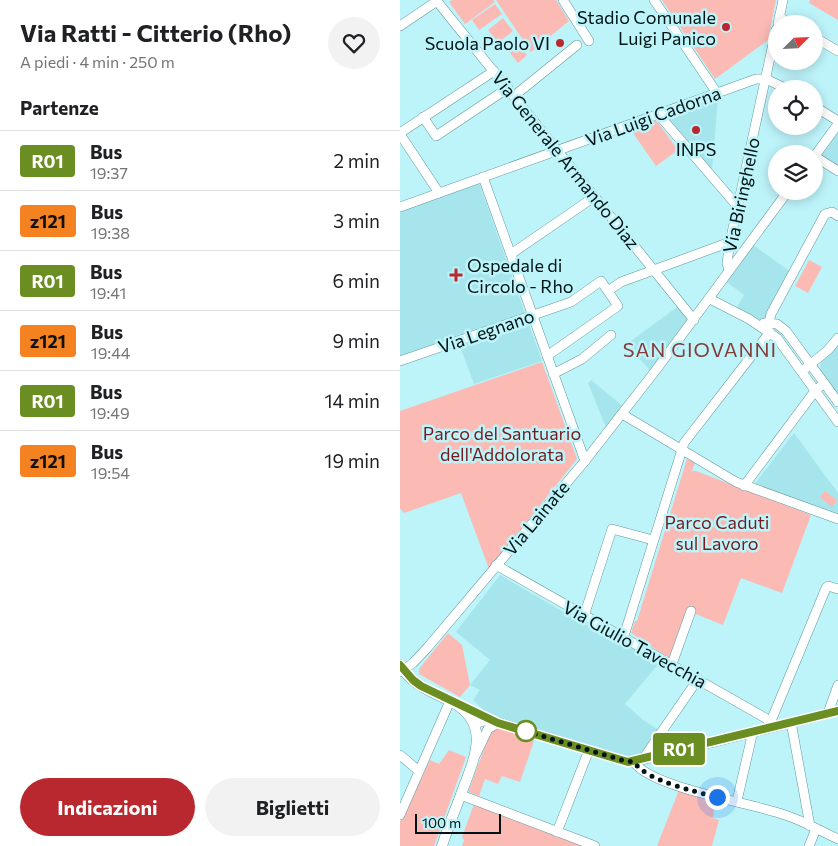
<!DOCTYPE html>
<html lang="it">
<head>
<meta charset="utf-8">
<style>
	:root { --surface:#fff; --page:#f2f2f2; --text:#202124; --muted:#757577; --line:#e0e0e0; --accent:#b8282e }
	body { margin:0; font-family:Commissioner,sans-serif; background:var(--page); color:var(--text); height:100vh; display:flex; flex-direction:column; font-size:19px; white-space:nowrap }
	* { box-sizing:border-box; margin:0 }
	p { font-size:16px; color:var(--muted) }
	.icon { flex:none; width:28px; height:28px; fill:none; stroke:currentColor; stroke-width:2; stroke-linecap:round; stroke-linejoin:round }
	.map { position:relative; flex:1; overflow:hidden }
	.details { display:flex; flex-direction:column; background:var(--surface); width:400px }
	.details>* { flex:none }
	.badge { padding:0 10px; border-radius:4px; font-size:18px; line-height:32px }
	.needle { width:32px; rotate:66deg }
	.buttons { position:absolute; left:368px; top:15px; display:grid; gap:10px }
	.buttons a { display:grid; place-items:center; width:55px; height:55px; border-radius:50%; background:var(--surface); box-shadow:0 2px 12px #0003; font-size:25px }
	.scale { position:absolute; left:15px; bottom:12px; width:86px; box-sizing:border-box; padding-left:5px; border:2px solid #011316; border-top:0; font-size:14px; line-height:18px; white-space:nowrap; color:#011316; -webkit-text-stroke:4px #bdf4fa; paint-order:stroke }
	.you { position:absolute; width:25px; height:25px; margin:-12px; border:4px solid #fff; border-radius:50%; background:#1a73e8; box-shadow:0 0 0 8px #1a73e833 }
	.map>.badge { position:absolute; translate:-50% -50%; box-shadow:0 0 0 2px #fff }
	h2 { padding:0 20px; font-size:19px; line-height:45px }
	.round { display:grid; place-items:center; flex:none; width:52px; height:52px; border-radius:26px; background:var(--page) }
	.headline { display:flex; align-items:center; justify-content:space-between; height:85px; padding:0 20px }
	h1 { font-size:24px; font-weight:700; line-height:38px }
	.cta { display:flex; gap:10px; margin-top:auto; padding:10px 20px }
	.cta a { flex:1; height:58px; border-radius:30px; background:var(--accent); color:#fff; font-size:20px; font-weight:700; line-height:58px; text-align:center }
	.cta a+a { background:var(--page); color:var(--text) }
	ul { padding:0; list-style:none }
	li { display:flex; align-items:center; gap:15px; height:60px; padding:0 20px; border-top:1px solid var(--line) }
	li div { flex:1 }
	li b { display:block; font-size:19px }
	li em { font-style:normal }
	li .badge { min-width:55px; font-weight:700; text-align:center }
	main { display:flex; flex:1; min-height:0 }
	.map>svg:first-child { display:block }
	.built { fill:#a6e5ec }
	.green { fill:#fcbab4 }
	.lines { fill:none; stroke-linecap:round; stroke-linejoin:round }
	.minor-casing { stroke:#62979c; stroke-width:10 }
	.major-casing { stroke:#62979c; stroke-width:11 }
	.minor { stroke:#fff; stroke-width:9 }
	.major { stroke:#fff; stroke-width:10 }
	.line-casing { stroke:#fff; stroke-width:11 }
	.line { stroke:#6b8e23; stroke-width:8 }
	.walk { stroke:#011316; stroke-width:5; stroke-dasharray:0 9 }
	.poi-dot { fill:#b8282e; stroke:#bdf4fa; stroke-width:2 }
	.stop-dot { fill:#fff; stroke:#6b8e23; stroke-width:2.5 }
	.labels { text-anchor:middle; dominant-baseline:central; stroke-width:5; stroke-linejoin:round; paint-order:stroke }
	.poi-label { font-size:18px; fill:#011316; stroke:#bdf4fa; text-anchor:end }
	.street-label { font-size:18px; fill:#011316; stroke:#bdf4fa }
	.park-label { font-size:18px; fill:#751b1d; stroke:#bdf4fa }
	.quarter-label { font-size:20px; letter-spacing:1px; fill:#853d3a; stroke:#bdf4fa }
</style>
</head>
<body>
<main>
<section class="details">
<div class="headline"><div><h1>Via Ratti - Citterio (Rho)</h1><p>A piedi · 4 min · 250 m</p></div><a class="round"><svg class="icon" aria-label="heart" viewBox="0 0 24 24"><path d="M12 20l-8-8c-3-5 5-10 8-4 3-6 11-1 8 4z"/></svg></a></div>
<h2>Partenze</h2>
<ul>
<li><span class="badge" style="background:#6b8e23;color:#fff">R01</span><div><b>Bus</b><p>19:37</p></div><em>2 min</em></li>
<li><span class="badge" style="background:#f58220;color:#111">z121</span><div><b>Bus</b><p>19:38</p></div><em>3 min</em></li>
<li><span class="badge" style="background:#6b8e23;color:#fff">R01</span><div><b>Bus</b><p>19:41</p></div><em>6 min</em></li>
<li><span class="badge" style="background:#f58220;color:#111">z121</span><div><b>Bus</b><p>19:44</p></div><em>9 min</em></li>
<li><span class="badge" style="background:#6b8e23;color:#fff">R01</span><div><b>Bus</b><p>19:49</p></div><em>14 min</em></li>
<li><span class="badge" style="background:#f58220;color:#111">z121</span><div><b>Bus</b><p>19:54</p></div><em>19 min</em></li>
</ul>
<div class="cta"><a>Indicazioni</a><a>Biglietti</a></div>
</section>
<div class="map">
<svg width="438" height="846" viewBox="0 0 438 846">
	<rect width="100%" height="100%" fill="#bdf4fa"/>
	<g class="built">
		<polygon points="318,98 312,171 269,120 270,115"/>
		<polygon points="438,126 438,169 417,155"/>
		<polygon points="79,183 142,361 74,384 57,338 0,358 0,211"/>
		<polygon points="352,244 392,273 368,322 350,318 335,311 344,295 325,281"/>
		<polygon points="280,305 292,320 253,374 227,344"/>
		<polygon points="438,346 438,396 420,371 421,361"/>
		<polygon points="191,380 225,408 207,430 188,383"/>
		<polygon points="394,433 438,493 438,515 354,485"/>
		<polygon points="100,575 186,625 203,628 261,661 225,704 243,720 259,730 242,756 233,759 89,715 73,700 80,690 70,685 90,660 56,632"/>
	</g>
	<g class="green">
		<polygon points="52,0 93,0 95,2 65,24 49,2"/>
		<polygon points="96,0 156,0 169,21 131,52"/>
		<polygon points="262,0 376,0 368,40 315,79"/>
		<polygon points="410,0 438,0 438,20 409,3"/>
		<polygon points="95,4 102,14 79,30 72,20"/>
		<polygon points="103,18 113,31 98,43 88,30"/>
		<polygon points="115,41 127,55 118,63 106,48"/>
		<polygon points="256,120 278,150 256,166 231,130"/>
		<polygon points="409,260 422,267 408,293 395,286"/>
		<polygon points="142,362 177,459 89,569 61,493 4,513 0,508 0,411"/>
		<polygon points="287,459 295,463 292,471 296,471 411,515 382,593 341,578 323,625 286,610 269,658 231,633 235,621 237,621"/>
		<polygon points="425,491 437,500 432,507 420,497"/>
		<polygon points="48,633 62,645 70,685 60,697 19,674 19,669"/>
		<polygon points="99,728 134,741 120,782 102,776 98,784 85,779 79,796 69,792 69,790 90,733"/>
		<polygon points="49,750 66,757 34,846 0,846 0,822 17,780 20,781 30,760 39,764"/>
		<polygon points="279,790 315,802 313,818 319,820 312,846 257,846"/>
		<polygon points="74,804 182,846 62,846 64,840 62,837"/>
	</g>
	<g class="lines">
		<g class="minor-casing">
			<g id="minor">
				<polyline points="36,0 294,320"/>
				<polyline points="163,0 189,41"/>
				<polyline points="254,0 317,93"/>
				<polyline points="379,17 391,24"/>
				<polyline points="378,24 383,0"/>
				<polyline points="0,26 37,1"/>
				<polyline points="414,37 438,51"/>
				<polyline points="114,96 177,45"/>
				<polyline points="414,106 438,121"/>
				<polyline points="258,114 339,208"/>
				<polyline points="23,117 36,136 108,88"/>
				<polyline points="0,133 94,71"/>
				<polyline points="0,134 39,193"/>
				<polyline points="414,156 438,171"/>
				<polyline points="414,157 438,124"/>
				<polyline points="83,177 185,461"/>
				<polyline points="0,207 356,79 366,79 387,89"/>
				<polyline points="111,254 194,197"/>
				<polyline points="329,271 327,263 330,242 376,30"/>
				<polyline points="208,291 221,282 330,242"/>
				<polyline points="310,299 349,319 377,338 438,422"/>
				<polyline points="364,323 377,324 386,331 438,402"/>
				<polyline points="367,330 371,314 425,214 432,212 438,216"/>
				<polyline points="0,361 171,302 201,281 218,306 147,356"/>
				<polyline points="406,368 428,350 438,338"/>
				<polyline points="153,374 182,359 211,335"/>
				<polyline points="222,414 336,482 438,519"/>
				<polyline points="344,486 415,391 424,383"/>
				<polyline points="96,565 367,719 371,726"/>
				<polyline points="184,616 212,529 253,540"/>
				<polyline points="224,636 284,443 370,332"/>
				<polyline points="272,664 291,611"/>
				<polyline points="0,672 13,663 28,647 185,461 256,370 388,191"/>
				<polyline points="60,706 91,719"/>
				<polyline points="428,713 438,685"/>
				<polyline points="371,721 426,588 428,586 438,589"/>
				<polyline points="391,722 410,826"/>
				<polyline points="75,727 79,722 90,720 225,761 234,762 438,711"/>
				<polyline points="259,735 270,751"/>
				<polyline points="76,754 88,729 98,723"/>
				<polyline points="0,755 19,771"/>
				<polyline points="243,759 298,679"/>
				<path d="M 234,762 C 251,788 353,803 385,815 C 404,821 420,831 438,839"/>
				<polyline points="61,795 195,846"/>
				<polyline points="337,801 353,731"/>
				<polyline points="0,815 50,701"/>
				<polyline points="157,832 189,750"/>
				<polyline points="409,846 416,829"/>
			</g>
		</g>
		<g class="major-casing">
			<path id="major" d="M 0,665 C 11,685 33,692 52,702 C 91,723 75,757 63,789 C 56,808 48,827 42,846"/>
		</g>
		<use href="#minor" class="minor"/>
		<use href="#major" class="major"/>
	</g>
	<g class="lines">
		<g class="line-casing">
			<polyline id="line" points="0,665 13,680 21,686 98,723 228,762 438,711"/>
		</g>
		<use href="#line" class="line"/>
		<path class="walk" d="M 126,731 L 122,730 L 225,761 L 234,762 C 245,780 296,792 317,797"/>
	</g>
	<g class="poi-dot">
		<circle cx="326" cy="27" r="5"/>
		<circle cx="160" cy="43" r="5"/>
		<circle cx="296" cy="130" r="5"/>
		<path d="M53.5 267.5h5v5h5v5h-5v5h-5v-5h-5v-5h5z"/>
	</g>
	<circle class="stop-dot" cx="126" cy="731" r="10"/>
	<g class="labels">
		<g class="poi-label">
			<text x="316" y="17">Stadio Comunale<tspan x="316" dy="21">Luigi Panico</tspan></text>
			<text x="150" y="43">Scuola Paolo VI</text>
			<text x="296" y="149" text-anchor="middle">INPS</text>
			<text x="67" y="265" text-anchor="start">Ospedale di<tspan x="67" dy="21">Circolo - Rho</tspan></text>
		</g>
		<g class="street-label">
			<text transform="translate(253 116) rotate(-20)">Via Luigi Cadorna</text>
			<text transform="translate(166 160) rotate(51)">Via Generale Armando Diaz</text>
			<text transform="translate(341 195) rotate(-78)">Via Biringhello</text>
			<text transform="translate(86 331) rotate(-19)">Via Legnano</text>
			<text transform="translate(136 518) rotate(-50)">Via Lainate</text>
			<text transform="translate(235 644) rotate(29)">Via Giulio Tavecchia</text>
		</g>
		<g class="park-label">
			<text x="102" y="433">Parco del Santuario<tspan x="102" dy="21">dell'Addolorata</tspan></text>
			<text x="317" y="522">Parco Caduti<tspan x="317" dy="21">sul Lavoro</tspan></text>
		</g>
		<g class="quarter-label">
			<text x="300" y="349">SAN GIOVANNI</text>
		</g>
	</g>
</svg>
<div class="buttons">
<a><svg class="needle" viewBox="-14 -14 28 28"><path d="M0-13l5 13h-10z" fill="#e53935"/><path d="M0 13l5-13h-10z" fill="#757577"/></svg></a>
<a><svg class="icon" aria-label="locate" viewBox="0 0 24 24"><circle cx="12" cy="12" r="6"/><path d="M12 2v4M12 18v4M2 12h4M18 12h4"/></svg></a>
<a><svg class="icon" aria-label="layers" viewBox="0 0 24 24"><path d="M12 4l9 5-9 5-9-5zM3 14l9 5 9-5"/></svg></a>
</div>
<div class="scale">100 m</div>
<div class="you" style="left:317px;top:797px"></div>
<b class="badge" style="left:279px;top:749px;background:#6b8e23;color:#fff">R01</b>
</div>
</main>
</body>
</html>
